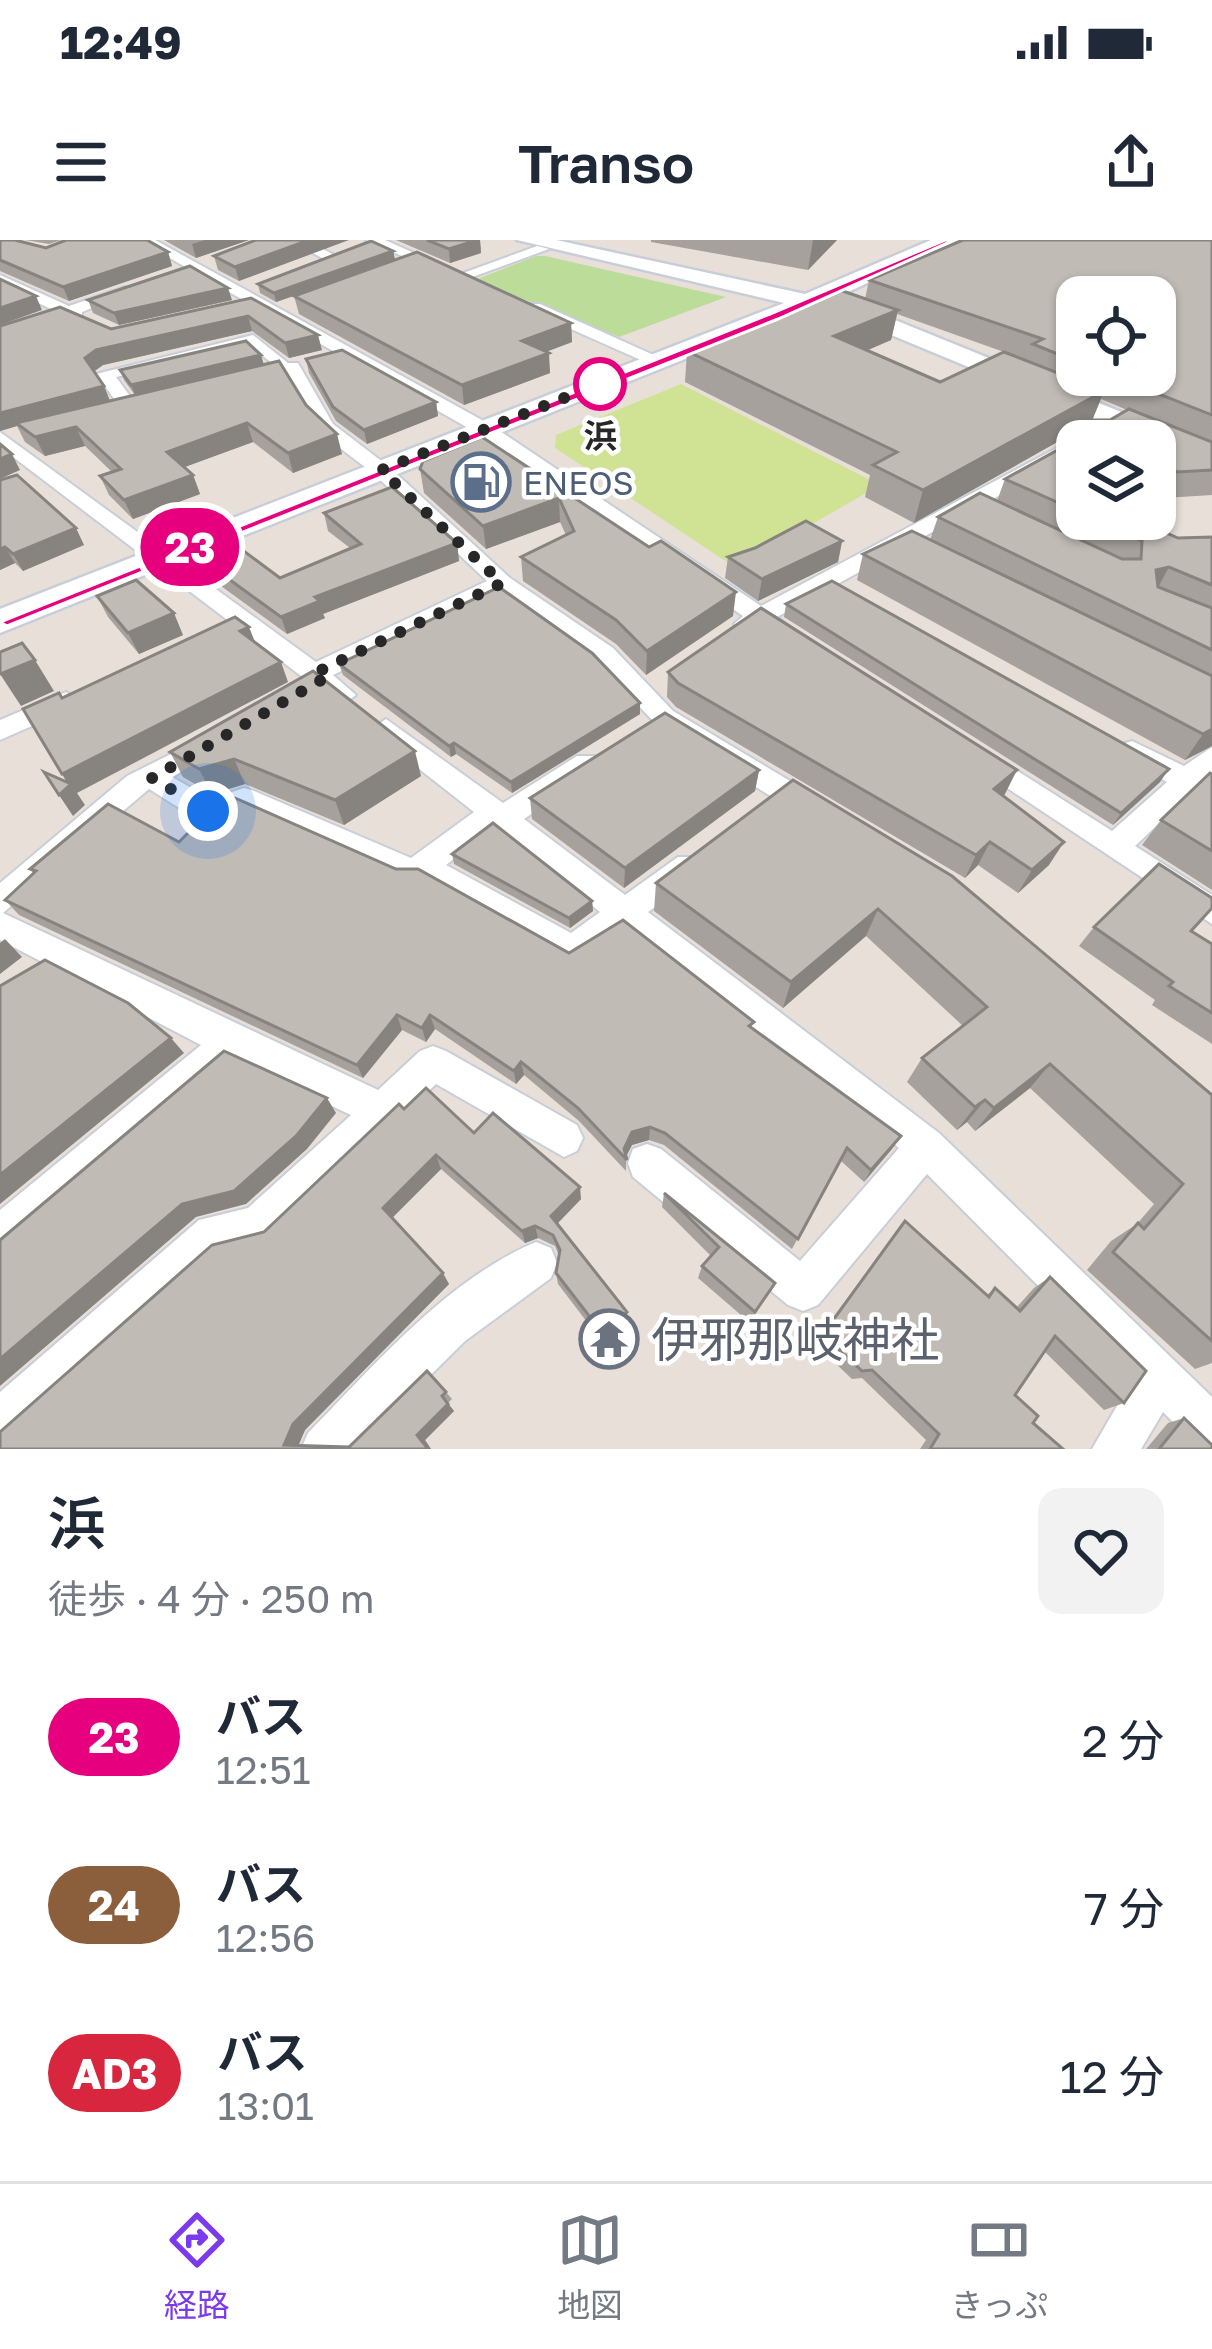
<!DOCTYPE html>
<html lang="ja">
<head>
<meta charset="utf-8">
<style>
	:root { --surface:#fff; --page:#f2f2f3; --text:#1f2937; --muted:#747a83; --line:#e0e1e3; --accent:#7c3aed }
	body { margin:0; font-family:"Golos Text","Noto Sans JP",sans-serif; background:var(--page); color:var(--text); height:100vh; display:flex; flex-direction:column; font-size:45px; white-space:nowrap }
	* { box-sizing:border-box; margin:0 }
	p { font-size:39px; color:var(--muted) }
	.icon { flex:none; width:66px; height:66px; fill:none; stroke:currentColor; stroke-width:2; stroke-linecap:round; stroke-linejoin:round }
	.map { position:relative; height:1209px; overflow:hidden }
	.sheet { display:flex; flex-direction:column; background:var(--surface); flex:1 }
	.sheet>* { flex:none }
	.badge { padding:0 24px; border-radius:39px; font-size:42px; line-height:78px }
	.controls { position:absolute; left:1056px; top:36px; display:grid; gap:24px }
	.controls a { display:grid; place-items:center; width:120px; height:120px; border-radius:24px; background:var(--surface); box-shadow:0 3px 9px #0004; font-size:60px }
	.you { position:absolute; width:60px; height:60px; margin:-30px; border:9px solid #fff; border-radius:50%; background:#1a73e8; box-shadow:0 0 0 18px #1a73e833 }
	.map>.badge { position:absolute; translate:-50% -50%; box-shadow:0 0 0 6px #fff }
	.round { display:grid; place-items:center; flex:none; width:126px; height:126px; border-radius:24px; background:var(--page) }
	.headline { display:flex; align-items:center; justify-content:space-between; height:204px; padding:0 48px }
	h1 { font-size:57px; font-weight:600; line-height:90px }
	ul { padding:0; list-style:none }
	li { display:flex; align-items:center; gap:36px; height:168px; padding:0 48px }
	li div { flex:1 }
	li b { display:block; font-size:45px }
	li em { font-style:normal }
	li .badge { min-width:132px; font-weight:700; text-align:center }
	.status { display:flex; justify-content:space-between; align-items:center; height:84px; padding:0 60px; background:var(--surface); direction:ltr }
	.status svg { height:33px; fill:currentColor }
	header { display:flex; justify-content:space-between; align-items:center; height:156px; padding:0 48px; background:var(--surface); font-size:54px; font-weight:600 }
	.tabs { display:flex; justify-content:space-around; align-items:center; height:168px; border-top:3px solid var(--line); background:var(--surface); font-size:33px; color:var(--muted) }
	.tabs a { display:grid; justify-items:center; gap:6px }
	.tabs .selected { color:var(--accent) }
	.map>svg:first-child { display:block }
	.green { fill:#bcdc99 }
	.pitch { fill:#d0e395 }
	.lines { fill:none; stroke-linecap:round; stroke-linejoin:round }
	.street-casing { stroke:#c8ced8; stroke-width:4 }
	.secondary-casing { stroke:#c8ced8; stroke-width:5 }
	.street { fill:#fff; fill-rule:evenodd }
	.secondary { fill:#fff; fill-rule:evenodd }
	.wall { fill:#a6a19c; fill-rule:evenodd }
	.shaded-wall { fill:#87837f }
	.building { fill:#c1bbb5; stroke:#87837f; stroke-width:3 }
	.line { fill:#e6007e; stroke:#fff; stroke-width:3 }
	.walk { stroke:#272727; stroke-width:12; stroke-dasharray:0 21.6 }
	.stop-dot { fill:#fff; stroke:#e6007e; stroke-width:6 }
	.labels { text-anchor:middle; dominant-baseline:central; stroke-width:9; stroke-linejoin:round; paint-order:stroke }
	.far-stop-label { font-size:33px; font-weight:bold; fill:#272727; stroke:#fff }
	.far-service-label { font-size:33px; fill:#4e5e75; stroke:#fff; text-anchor:start }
	.near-worship-label { font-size:48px; fill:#5b616d; stroke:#fff; text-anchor:start }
</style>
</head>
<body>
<div class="status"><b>12:49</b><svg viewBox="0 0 49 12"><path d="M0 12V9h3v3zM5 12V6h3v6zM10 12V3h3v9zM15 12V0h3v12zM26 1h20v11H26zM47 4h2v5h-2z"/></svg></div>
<header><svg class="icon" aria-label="menu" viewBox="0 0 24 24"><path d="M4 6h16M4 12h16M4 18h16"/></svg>Transo<svg class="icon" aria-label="share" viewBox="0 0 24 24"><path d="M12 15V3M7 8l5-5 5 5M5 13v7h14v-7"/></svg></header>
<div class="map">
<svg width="1212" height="1209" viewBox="0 0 1212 1209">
	<rect width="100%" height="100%" fill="#e9dfd9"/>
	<polygon class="green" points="536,16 545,16 726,57 619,97 475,40"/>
	<polygon class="pitch" points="681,144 880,245 736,328 555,208 556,195"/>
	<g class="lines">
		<g class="street-casing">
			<g id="street">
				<polygon points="138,0 155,0 491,185 761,366 1070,201 1084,201 1077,201 1077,213 777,377 800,395 788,403 759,387 737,389 734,384 743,376 477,193"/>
				<polygon points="288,0 306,0 338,17 326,20"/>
				<polygon points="366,0 385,0 452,30 440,33"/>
				<polygon points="537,6 549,9 467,39 455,36"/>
				<polygon points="0,35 69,66 125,47 133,52 82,72 82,78 68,77 0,100 0,90 55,71 0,45"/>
				<polygon points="528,64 540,64 667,121 652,125 528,70"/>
				<polygon points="253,95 288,123 298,123 333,184 388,226 510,338 613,408 673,471 822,560 827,568 822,576 802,576 655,483 595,420 501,353 333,435 356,455 343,464 334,461 0,207 0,192 316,422 487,341 374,234 319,192 298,162 286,134 250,106 116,137 138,167 129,172 123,171 96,134"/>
				<polygon points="66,452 79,461 75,467 0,500 0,480"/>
				<path d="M 386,479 L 503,563 L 577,516 L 597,516 L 601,523 L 597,530 L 524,579 L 625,655 L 678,617 L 700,617 L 704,626 L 700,635 L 648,672 L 939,893 L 1212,1157 L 1212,1209 L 1196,1205 L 1163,1172 L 1141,1209 L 1092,1209 L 1132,1140 L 927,934 L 818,1065 L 803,1071 L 788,1065 L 633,937 L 628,923 L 633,909 L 647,904 L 661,909 L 800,1021 L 899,908 L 624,690 L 572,724 L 423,641 L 403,641 L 243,570 C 196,586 189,573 149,549 L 3,673 L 378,850 L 420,811 L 433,806 L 446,811 L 577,885 L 583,898 L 577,911 L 564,917 L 436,844 L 272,1000 L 223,1012 L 16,1198 L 0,1205 L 0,1152 L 199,980 L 248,968 L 351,875 L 235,821 L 14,1010 L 0,1016 L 0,970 L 201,805 L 0,700 L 0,643 L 127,536 L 209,495 L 223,505 L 219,512 L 172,537 L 211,559 L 244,548 L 254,551 L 411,618 L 474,572 L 376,495 L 373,488 ZM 494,588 L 600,672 L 571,693 L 446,625 Z"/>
				<polygon points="1132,501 1184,526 1212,507 1212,533 1207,538 1212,540 1212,564 1190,554 1135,606 1212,655 1212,684 965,520 979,510 989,513 1112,591 1167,542 1122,518 1118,511 1122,504"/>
				<path d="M 536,1002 L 551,1008 L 557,1023 L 551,1038 L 465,1101 L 356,1209 L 301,1209 L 308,1193 C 374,1126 447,1039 536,1002 Z"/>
			</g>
		</g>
		<g class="secondary-casing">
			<polygon id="secondary" points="517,0 556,0 805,54 931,0 959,0 831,60 863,67 1212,209 1212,228 848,77 810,69 0,393 0,369 784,63"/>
		</g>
		<use href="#street" class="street"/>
		<use href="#secondary" class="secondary"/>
	</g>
	<g class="wall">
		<polygon points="0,0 46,8 168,12 172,26 69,61 0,31"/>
		<polygon points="25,0 61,0 49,4"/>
		<polygon points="164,0 249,0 196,18"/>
		<polygon points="256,0 239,41 218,30 214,16"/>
		<polygon points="396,0 480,0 481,13 450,23"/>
		<polygon points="651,0 837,0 808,30 651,2"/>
		<path d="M 1212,0 L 1212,255 L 1164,258 L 1155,251 L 1155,201 L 1077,201 L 1077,279 L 1135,279 L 1178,298 L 1212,297 L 1212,506 L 1185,520 L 857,340 L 863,314 L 930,300 L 938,277 L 997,261 L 1005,239 L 1087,194 L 1092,180 L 1110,180 L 1127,170 L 1101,159 L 1091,183 L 914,283 L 865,257 L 870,235 L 685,142 L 687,111 L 865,59 L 869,40 ZM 1077,57 L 1155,135 L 1077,135 ZM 897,74 L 1004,112 L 940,142 L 867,110 L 891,100 Z"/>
		<polygon points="393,11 395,20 571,83 572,102 546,112 550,133 464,165 299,74 294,56 276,62 260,53 258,44"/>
		<polygon points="251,58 322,110 289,118 252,91 103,125 94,131 104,146 110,161 135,155 124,140 120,130 264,124 306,165 342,214 293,233 253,202 184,227 193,235 200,254 133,279 109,255 100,236 112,232 85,206 45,216 25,202 17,186 0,191 0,86 111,89"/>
		<polygon points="88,60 232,60 119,85 93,73"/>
		<polygon points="306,119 436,162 438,176 367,204 336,181 309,133"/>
		<polygon points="482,197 733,376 646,435 616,404 523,341 521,317 566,295 560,282 486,309 424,253 420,229"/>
		<polygon points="0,240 84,305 23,331 15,323 0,330"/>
		<polygon points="324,273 457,303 459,321 323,374 325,378 287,394 210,338 204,321 280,338 350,308 328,291"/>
		<polygon points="842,301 838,322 758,361 725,338 728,317"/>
		<polygon points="97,356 183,395 139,414 108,377"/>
		<polygon points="786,364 1160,542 1113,585 784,377"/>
		<polygon points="339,424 640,463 640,474 512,553 456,514 451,517 343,435"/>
		<polygon points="668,432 1005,554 1003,556 1049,625 1018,653 978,625 965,638 676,467 667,457"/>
		<polygon points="170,512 421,536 344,585 245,544 212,554 183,537"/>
		<polygon points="759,530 755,551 624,648 532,579 530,558"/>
		<polygon points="1212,534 1212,650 1142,605 1161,580"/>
		<polygon points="793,540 1212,855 1212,1123 1195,1129 1087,1030 1111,1001 1137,984 1154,964 1030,848 975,891 967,882 957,890 907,842 922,818 963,786 866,696 783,768 654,671 656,643"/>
		<polygon points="179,602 569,713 752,789 901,896 864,942 840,920 792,1009 664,905 649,900 632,905 626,917 626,931 579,881 524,835 516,844 435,789 426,802 402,790 363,838 19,675 5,660 33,633 30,629"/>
		<polygon points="452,614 592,661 593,671 570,688 454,624"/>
		<polygon points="1094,687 1191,691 1212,704 1212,804 1152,765 1155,760 1079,706"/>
		<polygon points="404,869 474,893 581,959 557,984 627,1072 626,1081 603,1103 558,1044 556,1033 559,1016 555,1006 538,998 525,1003 441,929 392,978 449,1044 305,1190 298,1205 349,1207 427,1131 452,1159 448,1163 454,1171 425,1200 431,1209 0,1209 264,992"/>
		<polygon points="664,953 768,1054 749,1082 698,1038 702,1026 711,1016 662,967"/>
		<polygon points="905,981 987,1055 995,1048 1016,1068 1034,1048 1050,1037 1124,1163 1104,1170 1044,1111 1015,1155 1033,1183 1063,1209 920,1209 926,1200 862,1138 852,1139 814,1103"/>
		<polygon points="1184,1178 1212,1209 1146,1209 1168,1183"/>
	</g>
	<g class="shaded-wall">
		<polygon points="205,0 249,0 196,18 192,4"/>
		<polygon points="309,0 349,0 239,41 235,27"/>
		<polygon points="477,0 480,0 481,13 450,23 449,9"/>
		<polygon points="813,0 837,0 808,30"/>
		<polygon points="393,11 395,20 276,62 274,53"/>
		<polygon points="168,12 172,26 69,61 63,47"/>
		<polygon points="228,48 232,60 119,85 114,73"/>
		<polygon points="36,56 42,70 0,85 0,68"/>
		<polygon points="898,70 891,100 829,127 834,96"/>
		<polygon points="248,76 252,91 103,125 92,133 85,118 96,110"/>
		<polygon points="571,83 572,102 524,120 522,101"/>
		<polygon points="318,95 322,110 289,118 285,103"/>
		<polygon points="549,113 550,133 464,165 462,145"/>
		<polygon points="261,115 264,125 135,155 131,145"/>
		<polygon points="104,146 110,161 16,183 17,186 0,191 0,173"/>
		<polygon points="1104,151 1091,183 914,283 923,250"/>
		<polygon points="436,162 438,176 367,204 364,190"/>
		<polygon points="247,183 253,202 174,231 167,212"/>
		<polygon points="76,187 85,206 45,216 35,197"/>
		<polygon points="337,194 342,214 293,233 288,213"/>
		<polygon points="12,214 20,230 0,239 0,219"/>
		<polygon points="193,235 200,254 133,279 124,260"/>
		<polygon points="559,258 560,282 486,309 483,286"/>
		<polygon points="76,288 84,305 23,331 13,314"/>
		<polygon points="842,301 838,322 758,361 762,339"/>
		<polygon points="457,303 459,321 323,374 325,378 287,394 281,377 315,357"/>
		<polygon points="5,307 15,323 0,330 0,309"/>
		<polygon points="1169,327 1155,353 1156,330"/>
		<polygon points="736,352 733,376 646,435 647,411"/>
		<polygon points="174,373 183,395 139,414 128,393"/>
		<polygon points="249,387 257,407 240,391"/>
		<polygon points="35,420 54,451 21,466 0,434"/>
		<polygon points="281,422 288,442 77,553 85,565 73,576 59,555 69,546 62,534"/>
		<polygon points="640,463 640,474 512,553 511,542"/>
		<polygon points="1212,489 1212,506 1185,520 1203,494"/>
		<polygon points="454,503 456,514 451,517 449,506"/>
		<polygon points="415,511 421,536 344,585 335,560"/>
		<polygon points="234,519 245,544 212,554 199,529"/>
		<polygon points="1169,529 1160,542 1113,585 1121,573"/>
		<polygon points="759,530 755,551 624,648 625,628"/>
		<polygon points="1017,530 1005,554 982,573 994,549"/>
		<polygon points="990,602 978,625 965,638 976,615"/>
		<polygon points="1064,602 1049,625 1018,653 1032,630"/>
		<polygon points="592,661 593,671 570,688 569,678"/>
		<polygon points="878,669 866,696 783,768 791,742"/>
		<polygon points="5,699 22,717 0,734 0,703"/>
		<polygon points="397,775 402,790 363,838 357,825"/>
		<polygon points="430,775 435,789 426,802 422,788"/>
		<polygon points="171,798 184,813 0,964 0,935"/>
		<polygon points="521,822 524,835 516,844 514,831"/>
		<polygon points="1050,824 1030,848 975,891 994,868"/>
		<polygon points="327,858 336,873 307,909 246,964 196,977 0,1146 0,1119 182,964"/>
		<polygon points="985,860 967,882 957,890 975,867"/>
		<polygon points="650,887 649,900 632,905 625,918 624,909 632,892"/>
		<polygon points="901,896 892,909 864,942 871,930"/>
		<polygon points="436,915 441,929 390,980 383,968"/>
		<polygon points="580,947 581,959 553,988 551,976"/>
		<polygon points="535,986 538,998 525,1003 522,991"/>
		<polygon points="443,1033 449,1044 305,1190 297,1209 284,1205 293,1184"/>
		<polygon points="627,1072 626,1081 603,1103 603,1094"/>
		<polygon points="448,1164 454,1171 425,1200 431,1209 428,1209 417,1195"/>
	</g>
	<g class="building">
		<polygon points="0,0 15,0 46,8 66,0 147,0 168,12 63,47 0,20"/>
		<polygon points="256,0 309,0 235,27 214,16"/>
		<polygon points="427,0 477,0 449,9"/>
		<polygon points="963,0 1212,0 1212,175 1111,135 1155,135 1155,57 1077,57 1077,122 1033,104 1043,99 869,40"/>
		<polygon points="371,1 393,11 274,53 258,44"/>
		<polygon points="417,12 571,83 522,101 549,113 462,145 294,56"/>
		<polygon points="190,26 228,48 114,73 88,60"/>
		<polygon points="0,39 36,56 0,68"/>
		<polygon points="834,48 898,70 834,96 940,142 1004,112 1104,151 923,250 873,225 897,212 687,111"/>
		<polygon points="251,58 318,95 285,103 248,76 96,110 85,118 104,146 0,173 0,86 60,67 111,89"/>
		<polygon points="246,101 261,115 131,145 120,130"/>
		<polygon points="342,110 436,162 364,190 333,167 306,119"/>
		<polygon points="279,121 306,165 337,194 288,213 247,183 167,212 193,235 124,260 100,236 121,229 76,187 35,197 16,183"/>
		<polygon points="1129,169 1212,202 1212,230 1177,232 1155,217 1155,201 1077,201 1077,245 1070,250 1077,253 1077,271 1005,239 1090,192 1092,180 1110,180"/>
		<polygon points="482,197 649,307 661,301 736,352 647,411 616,380 521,317 574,291 559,258 483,286 420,229 423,221"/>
		<polygon points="0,204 12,214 0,219"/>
		<polygon points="17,235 76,288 13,314 5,307 0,309 0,240"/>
		<polygon points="392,247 457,303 315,357 320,361 281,377 204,321 233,303 280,338 361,304 324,273"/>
		<polygon points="980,253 1122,319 1141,319 1142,301 1094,279 1135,279 1178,298 1212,297 1212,345 1169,327 1156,330 1158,347 1212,368 1212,410 938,277"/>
		<polygon points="806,281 842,301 762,339 728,317 755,308"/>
		<polygon points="912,291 1212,436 1212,489 1203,494 863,314"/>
		<polygon points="136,340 174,373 128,393 97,356"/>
		<polygon points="832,341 1169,529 1121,573 786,364"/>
		<polygon points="499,347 592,413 640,463 511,542 454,503 449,506 339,424"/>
		<polygon points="761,368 1017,530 994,549 1064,602 1032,630 990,602 976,615 678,443 668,432"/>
		<polygon points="235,377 249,387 240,391 281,422 62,534 23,469 59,453 62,458"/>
		<polygon points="22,403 35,420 0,434 0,412"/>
		<polygon points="313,431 415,511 335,560 234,519 199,529 170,512"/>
		<polygon points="665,473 759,530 625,628 530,558"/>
		<polygon points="44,532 71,544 59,555"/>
		<polygon points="1210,533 1212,534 1212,611 1161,580"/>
		<polygon points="793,540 952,636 1212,855 1212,1101 1113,1012 1138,983 1144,989 1183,944 1050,824 994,868 985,860 975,867 922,818 987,767 878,669 791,742 656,643"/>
		<polygon points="235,558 396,629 418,629 569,713 623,680 754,782 749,786 901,896 871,930 847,908 798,999 665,893 650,887 632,892 624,909 627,920 578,868 521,822 514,831 430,775 422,788 397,775 357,825 5,660 36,631 30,629 108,564 179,602 218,563"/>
		<polygon points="493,583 592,661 569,678 452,614"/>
		<polygon points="1159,624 1212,658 1212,668 1191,691 1212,704 1212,773 1169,746 1173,742 1094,687"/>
		<polygon points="45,720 128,763 171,798 0,935 0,746"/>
		<polygon points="224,811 327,858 297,895 234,951 182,964 0,1119 0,1000"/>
		<polygon points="426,848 474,893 493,873 580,947 551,976 627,1072 603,1094 556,1033 560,1010 553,995 535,986 522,991 436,915 383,968 443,1033 293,1184 284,1205 349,1207 427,1131 446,1152 442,1156 448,1164 417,1195 428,1209 0,1209 0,1192 212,1005 264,992 399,864 404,869"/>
		<polygon points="664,953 775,1043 755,1072 702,1026 719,1007"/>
		<polygon points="905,981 989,1057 995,1048 1020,1071 1050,1037 1146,1131 1124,1163 1055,1096 1015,1155 1038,1176 1033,1183 1063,1209 930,1209 939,1194 872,1130 862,1131 823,1094"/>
		<polygon points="1184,1178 1212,1205 1212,1209 1159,1209"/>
	</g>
	<polygon class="line" points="945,0 954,0 778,79 7,386 0,382 770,74"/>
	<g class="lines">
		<polyline class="walk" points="208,571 152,538 323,439 315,433 502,343 381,230 600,144"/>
	</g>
	<defs>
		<g id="fuel-ring" transform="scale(3)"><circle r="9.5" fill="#fff" stroke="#5c6f8a" stroke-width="1.5"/><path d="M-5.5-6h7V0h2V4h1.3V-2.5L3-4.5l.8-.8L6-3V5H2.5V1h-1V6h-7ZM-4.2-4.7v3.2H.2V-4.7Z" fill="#5c6f8a"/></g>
		<g id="temple-ring" transform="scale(3)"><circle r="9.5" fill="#fff" stroke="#6b7280" stroke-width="1.5"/><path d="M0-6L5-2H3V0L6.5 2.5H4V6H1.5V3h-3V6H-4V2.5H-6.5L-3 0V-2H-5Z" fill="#6b7280"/></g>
	</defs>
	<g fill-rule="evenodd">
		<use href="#fuel-ring" x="481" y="242"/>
		<use href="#temple-ring" x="609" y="1099"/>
	</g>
	<circle class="stop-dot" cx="600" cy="144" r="24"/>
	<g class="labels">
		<g class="far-stop-label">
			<text x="600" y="195">浜</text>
		</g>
		<g class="far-service-label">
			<text x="523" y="242">ENEOS</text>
		</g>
		<g class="near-worship-label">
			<text x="651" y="1099">伊邪那岐神社</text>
		</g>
	</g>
</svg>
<div class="controls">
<a><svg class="icon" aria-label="locate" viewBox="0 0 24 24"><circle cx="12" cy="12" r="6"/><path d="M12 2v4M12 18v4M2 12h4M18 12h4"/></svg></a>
<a><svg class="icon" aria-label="layers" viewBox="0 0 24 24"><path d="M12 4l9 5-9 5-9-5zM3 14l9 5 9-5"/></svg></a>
</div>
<div class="you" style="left:208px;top:571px"></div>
<b class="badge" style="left:190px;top:307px;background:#e6007e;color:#fff">23</b>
</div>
<section class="sheet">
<div class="headline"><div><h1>浜</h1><p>徒歩 · 4 分 · 250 m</p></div><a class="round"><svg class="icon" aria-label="heart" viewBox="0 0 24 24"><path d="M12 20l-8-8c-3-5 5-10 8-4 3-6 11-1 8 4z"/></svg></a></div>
<ul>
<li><span class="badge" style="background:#e6007e;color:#fff">23</span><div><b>バス</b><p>12:51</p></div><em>2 分</em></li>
<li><span class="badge" style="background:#8b5e3c;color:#fff">24</span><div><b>バス</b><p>12:56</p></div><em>7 分</em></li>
<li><span class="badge" style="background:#d7263d;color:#fff">AD3</span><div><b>バス</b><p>13:01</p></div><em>12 分</em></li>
</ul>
</section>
<nav class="tabs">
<a class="selected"><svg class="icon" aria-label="directions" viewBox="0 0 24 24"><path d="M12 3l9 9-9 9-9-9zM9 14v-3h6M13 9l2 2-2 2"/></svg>経路</a>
<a><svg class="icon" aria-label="map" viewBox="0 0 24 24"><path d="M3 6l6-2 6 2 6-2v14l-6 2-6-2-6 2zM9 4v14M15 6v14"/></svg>地図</a>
<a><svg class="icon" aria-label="tickets" viewBox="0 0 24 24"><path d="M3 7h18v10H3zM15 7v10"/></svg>きっぷ</a>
</nav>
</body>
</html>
